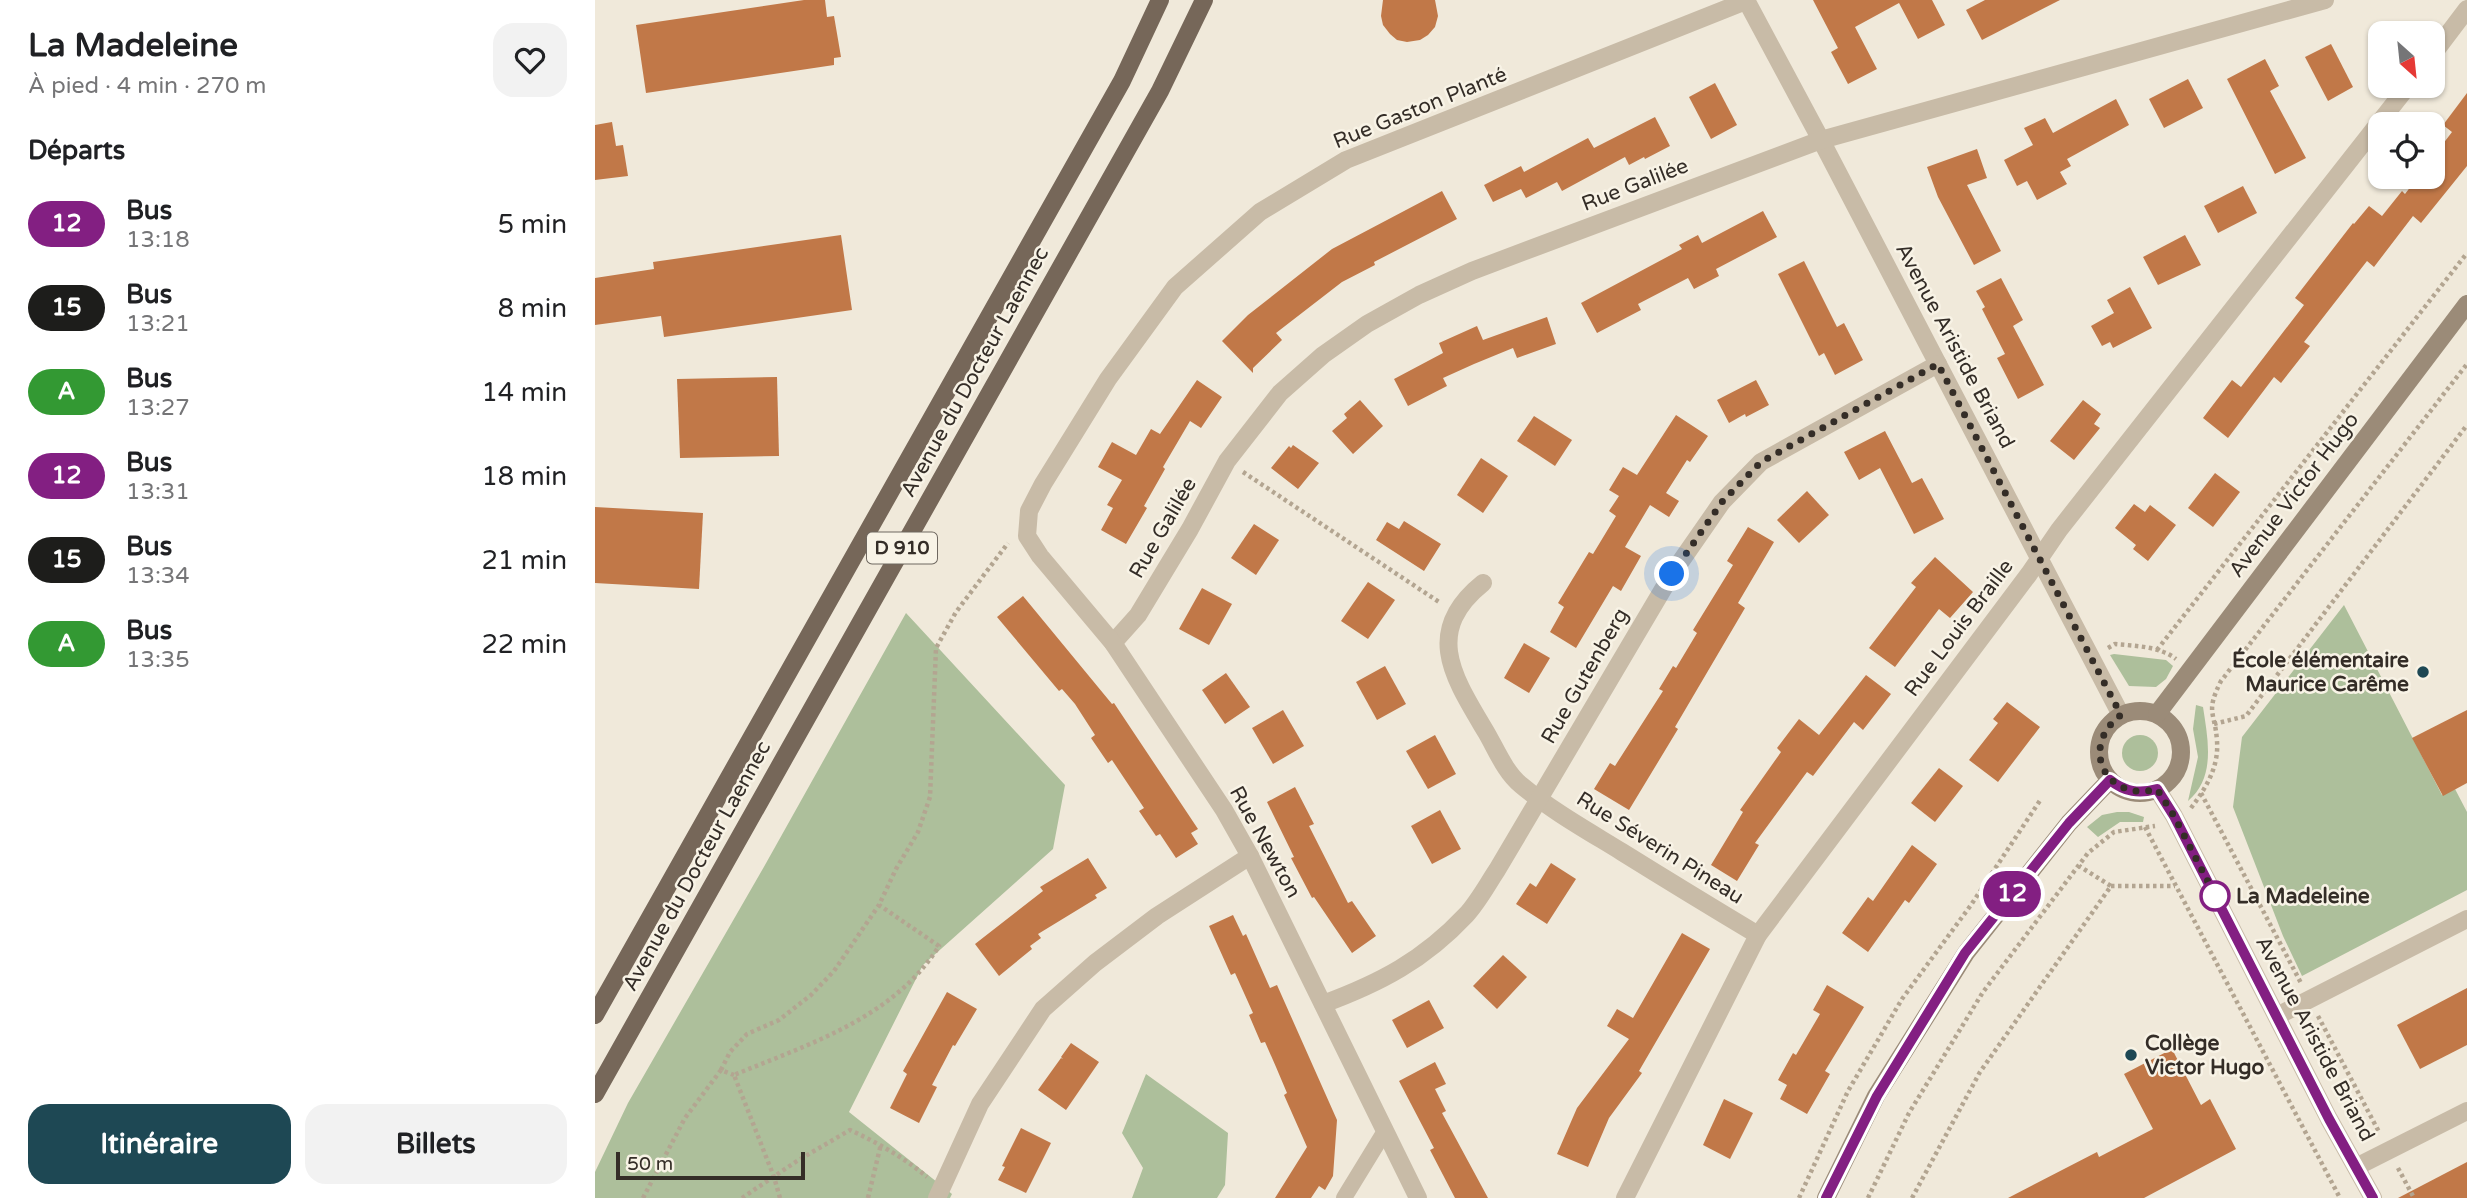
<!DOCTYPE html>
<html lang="fr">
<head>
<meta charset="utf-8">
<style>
	:root { --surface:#fff; --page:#f2f2f2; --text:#202124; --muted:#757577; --accent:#1e4854 }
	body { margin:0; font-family:"Varela Round",sans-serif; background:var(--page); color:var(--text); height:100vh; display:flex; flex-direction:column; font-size:26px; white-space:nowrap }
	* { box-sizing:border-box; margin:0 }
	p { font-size:23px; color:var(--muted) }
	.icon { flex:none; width:38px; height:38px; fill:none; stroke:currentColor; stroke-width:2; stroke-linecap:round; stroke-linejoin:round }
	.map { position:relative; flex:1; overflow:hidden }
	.side { display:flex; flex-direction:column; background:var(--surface); width:595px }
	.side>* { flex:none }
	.badge { padding:0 14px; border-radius:23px; font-size:24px; line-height:46px }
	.needle { width:46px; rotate:153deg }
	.controls { position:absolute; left:1773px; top:21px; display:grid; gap:14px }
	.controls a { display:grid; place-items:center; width:77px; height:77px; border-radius:14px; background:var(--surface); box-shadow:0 2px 5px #0004; font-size:35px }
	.scale { position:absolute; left:21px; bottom:18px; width:189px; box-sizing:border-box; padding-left:7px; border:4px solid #342d27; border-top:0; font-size:19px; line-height:24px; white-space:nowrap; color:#342d27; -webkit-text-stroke:5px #f8f3e6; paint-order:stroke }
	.you { position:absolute; width:35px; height:35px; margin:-18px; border:5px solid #fff; border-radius:50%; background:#1a73e8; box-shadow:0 0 0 10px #1a73e833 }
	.map>.badge { position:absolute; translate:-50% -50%; box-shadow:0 0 0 4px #fff }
	h2 { padding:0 28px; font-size:26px; line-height:63px }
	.round { display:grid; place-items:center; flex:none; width:74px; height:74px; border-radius:21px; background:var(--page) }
	.overview { display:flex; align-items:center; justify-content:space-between; height:119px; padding:0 28px }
	h1 { font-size:33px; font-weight:800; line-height:52px }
	.cta { display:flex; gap:14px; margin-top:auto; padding:14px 28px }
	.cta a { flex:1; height:80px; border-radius:21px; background:var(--accent); color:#fff; font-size:28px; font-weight:800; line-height:80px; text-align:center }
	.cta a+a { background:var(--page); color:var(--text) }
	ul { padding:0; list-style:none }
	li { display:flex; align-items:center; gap:21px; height:84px; padding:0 28px }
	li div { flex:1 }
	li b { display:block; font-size:26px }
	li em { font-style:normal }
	li .badge { min-width:77px; font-weight:700; text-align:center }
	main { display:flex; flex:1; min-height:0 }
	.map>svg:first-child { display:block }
	.green { fill:#adbf9b }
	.building { fill:#c17848 }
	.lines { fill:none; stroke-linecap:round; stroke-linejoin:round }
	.path { stroke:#b3a591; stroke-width:4.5; stroke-dasharray:3.5 3.5; stroke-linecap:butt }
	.service { stroke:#c8bba7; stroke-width:16 }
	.minor { stroke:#c8bba7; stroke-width:18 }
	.tertiary { stroke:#c8bba7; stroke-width:18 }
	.secondary { stroke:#9b8b78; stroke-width:18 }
	.primary { stroke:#766759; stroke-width:18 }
	.line-casing { stroke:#fff; stroke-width:16 }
	.line { stroke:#831f82; stroke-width:10 }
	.walk { stroke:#342d27; stroke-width:7; stroke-dasharray:0 12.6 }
	.poi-dot { fill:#1e4854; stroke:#f8f3e6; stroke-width:2.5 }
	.stop-dot { fill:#fff; stroke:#831f82; stroke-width:3.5 }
	.labels { text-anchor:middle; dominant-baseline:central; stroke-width:5; stroke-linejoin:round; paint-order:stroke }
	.shield { fill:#f8f3e6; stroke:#6f6860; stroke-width:2 }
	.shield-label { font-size:19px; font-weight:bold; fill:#342d27 }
	.street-label { font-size:21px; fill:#342d27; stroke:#f8f3e6 }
	.poi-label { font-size:21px; font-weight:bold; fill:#342d27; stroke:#f8f3e6; text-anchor:end }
	.stop-label { font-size:21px; font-weight:bold; fill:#342d27; stroke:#f8f3e6; text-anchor:start }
</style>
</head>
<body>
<main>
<section class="side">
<div class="overview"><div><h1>La Madeleine</h1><p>À pied · 4 min · 270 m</p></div><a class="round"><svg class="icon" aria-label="heart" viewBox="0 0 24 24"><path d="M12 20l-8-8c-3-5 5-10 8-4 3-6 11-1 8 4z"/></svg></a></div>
<h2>Départs</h2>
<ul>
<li><span class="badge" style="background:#831f82;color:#fff">12</span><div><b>Bus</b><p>13:18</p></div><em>5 min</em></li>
<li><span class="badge" style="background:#1d1d1b;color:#fff">15</span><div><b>Bus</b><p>13:21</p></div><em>8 min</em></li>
<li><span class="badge" style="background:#393;color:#fff">A</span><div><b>Bus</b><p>13:27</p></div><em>14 min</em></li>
<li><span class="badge" style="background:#831f82;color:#fff">12</span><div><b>Bus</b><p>13:31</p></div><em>18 min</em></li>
<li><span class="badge" style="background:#1d1d1b;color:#fff">15</span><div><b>Bus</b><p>13:34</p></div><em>21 min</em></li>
<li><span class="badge" style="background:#393;color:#fff">A</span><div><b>Bus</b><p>13:35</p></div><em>22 min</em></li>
</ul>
<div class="cta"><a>Itinéraire</a><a>Billets</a></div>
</section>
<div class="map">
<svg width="1872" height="1198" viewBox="0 0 1872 1198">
	<rect width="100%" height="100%" fill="#f0e9da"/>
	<g class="green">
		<polygon points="1749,605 1847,795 1860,789 1872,812 1872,890 1707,976 1688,936 1638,807 1647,737"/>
		<polygon points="311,613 470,785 458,849 328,965 254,1112 357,1194 355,1198 0,1198 0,1172 33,1103 170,865"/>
		<polygon points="1519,654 1571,660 1578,666 1571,679 1561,687 1534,686 1515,655"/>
		<path d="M 1601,705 L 1608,707 C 1613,740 1621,777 1593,801 L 1603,757 L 1598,729 Z"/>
		<circle cx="1545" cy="753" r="18"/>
		<polygon points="1522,812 1534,812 1549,817 1548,822 1525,822 1503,837 1492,827 1507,815"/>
		<polygon points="551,1074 633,1133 630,1185 622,1198 537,1198 548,1168 527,1133"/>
	</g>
	<g class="building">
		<polygon points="209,0 230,0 232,17 239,16 246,57 239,58 239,65 51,93 41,25"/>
		<polygon points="788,0 840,0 843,16 840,27 833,35 825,40 812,42 802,40 795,34 788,25 786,16"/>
		<polygon points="1218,0 1337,0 1350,25 1323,39 1304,3 1260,27 1282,69 1253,84 1236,52 1243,48"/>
		<polygon points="1390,0 1465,0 1387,40 1371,10"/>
		<polygon points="1736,44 1758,87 1733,101 1710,57"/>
		<polygon points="1670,59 1684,86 1675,91 1711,158 1680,174 1632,79"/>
		<polygon points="1593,79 1608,108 1569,128 1554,99"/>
		<polygon points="1120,83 1142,125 1116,139 1094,97"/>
		<polygon points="1872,93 1872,166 1826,223 1818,216 1779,267 1772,261 1709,342 1715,346 1686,383 1679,377 1633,438 1608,418 1637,380 1646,387 1709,305 1700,298 1758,223 1759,224 1774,206 1787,216 1807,191 1810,194 1823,177 1838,177 1838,157 1857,132 1848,125"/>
		<polygon points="1521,99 1534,125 1472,159 1476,166 1465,172 1472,184 1442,200 1432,181 1422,186 1409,160 1438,145 1429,128 1450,118 1458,133"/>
		<polygon points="1060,117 1075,146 1050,159 1049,157 1034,165 1030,157 967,191 962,182 931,198 926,189 898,202 889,185 926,166 929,172 993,138 999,148"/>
		<polygon points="17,122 21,146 28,145 33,176 0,180 0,125"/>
		<polygon points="1382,149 1392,178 1372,185 1406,251 1379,265 1343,197 1332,167"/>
		<polygon points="1648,186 1662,213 1623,233 1609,206"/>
		<polygon points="847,191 862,219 779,262 780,265 747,282 681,333 687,340 658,368 658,373 627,341 653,315 737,249"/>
		<polygon points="1168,211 1182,237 1121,269 1124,276 1099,289 1093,278 1043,304 1046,310 1002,333 986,303 1087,249 1084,245 1103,235 1107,243"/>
		<polygon points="246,235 257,310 69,337 66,316 0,325 0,278 59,269 58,262"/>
		<polygon points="1590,235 1606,265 1563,285 1548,257"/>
		<polygon points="1209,261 1242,327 1249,323 1268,360 1240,375 1229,353 1224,356 1183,274"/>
		<polygon points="1406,278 1428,320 1418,326 1449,385 1423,399 1402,358 1410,354 1387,309 1390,307 1381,291"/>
		<polygon points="1535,287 1557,328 1518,348 1515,342 1507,346 1496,326 1519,313 1512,300"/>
		<polygon points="952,317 961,344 922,358 918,348 879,364 848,378 852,386 813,406 799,379 848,353 844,343 882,326 888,340"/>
		<polygon points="182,377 184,456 85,458 82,379"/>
		<polygon points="602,380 627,397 606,428 595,421 568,467 570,469 549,506 552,508 531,544 506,530 518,508 512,505 527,480 503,467 517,442 541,455 556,429 565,434"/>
		<polygon points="1161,380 1174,405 1151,417 1150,414 1134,423 1122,400"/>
		<polygon points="765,400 788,426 758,454 737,431 752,418 749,414"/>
		<polygon points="1488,400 1506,414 1499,424 1505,428 1479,460 1455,441"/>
		<polygon points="1081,415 1113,436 1095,462 1092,460 1071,493 1084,501 1074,517 1055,505 1030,547 1046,556 1026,591 1018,586 981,648 955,632 969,607 963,603 994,552 998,554 1021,516 1014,511 1024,496 1014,490 1028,467 1042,475"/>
		<polygon points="939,416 977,440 960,466 922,441"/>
		<polygon points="1290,431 1317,483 1327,478 1349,519 1319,534 1285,468 1264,480 1249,452"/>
		<polygon points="698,445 724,463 703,489 676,468 694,446 696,448"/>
		<polygon points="886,458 913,476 888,513 862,495"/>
		<polygon points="1620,473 1645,492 1618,527 1593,508"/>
		<polygon points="1212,491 1234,515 1204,543 1182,520"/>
		<polygon points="1539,504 1550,512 1555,505 1581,525 1553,561 1538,549 1541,545 1520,528"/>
		<polygon points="0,507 108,513 104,589 0,583"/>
		<polygon points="809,521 846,544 829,571 781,540 792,522 804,529"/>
		<polygon points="659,524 684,540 661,575 636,558"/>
		<polygon points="1153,527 1179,542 1143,603 1150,608 1080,727 1083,729 1034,810 999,789 1015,763 1020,766 1068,691 1064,689 1078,666 1081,668 1102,633 1098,630 1138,565 1132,561"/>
		<polygon points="1340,557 1378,592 1355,618 1344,609 1300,667 1274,648 1321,587 1316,583"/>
		<polygon points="773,582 800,600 773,639 746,621"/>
		<polygon points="607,588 637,604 614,645 584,629"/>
		<polygon points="428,596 517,704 519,703 603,829 596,833 603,844 581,858 565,834 561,836 544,811 549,808 517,760 513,763 496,738 500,735 480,704 467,689 464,691 402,617"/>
		<polygon points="929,643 955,658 934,693 909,678"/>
		<polygon points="790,666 811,704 782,720 761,682"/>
		<polygon points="631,673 655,707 630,724 607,690"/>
		<polygon points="1271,675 1296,694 1268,730 1259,722 1218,776 1212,772 1160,843 1164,845 1142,881 1116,865 1148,812 1145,810 1186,752 1182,748 1204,719 1224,735"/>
		<polygon points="1412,702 1445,727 1403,782 1374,760 1403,723 1398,719"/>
		<polygon points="688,710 709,746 678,764 657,728"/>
		<polygon points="1872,710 1872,783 1848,796 1817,738"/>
		<polygon points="840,735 861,774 833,789 811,751"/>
		<polygon points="1344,768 1368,786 1340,822 1316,803"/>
		<polygon points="700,787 719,824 714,826 753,903 757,901 781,936 757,953 719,897 717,898 696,858 699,857 672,802"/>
		<polygon points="845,810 866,849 837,864 816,826"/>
		<polygon points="1317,845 1342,864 1314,903 1310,900 1273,952 1247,933 1273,897 1278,901"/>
		<polygon points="493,858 512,888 500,895 502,898 443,934 446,938 435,946 437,949 404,976 380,944 448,891 445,887"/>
		<polygon points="956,863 981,879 952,924 921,904 935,883 941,887"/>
		<polygon points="638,915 648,936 651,934 675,988 682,985 742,1120 738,1176 730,1190 724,1186 716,1198 680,1198 712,1147 689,1095 692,1093 681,1067 670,1042 666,1043 654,1015 658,1013 640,973 636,975 614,926"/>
		<polygon points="1087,933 1115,949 1044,1071 1047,1073 1014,1118 993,1167 962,1154 982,1108 1034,1039 1012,1026 1022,1009 1038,1018"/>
		<polygon points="908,955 932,977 902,1009 878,986"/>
		<polygon points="1232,985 1269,1007 1230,1071 1235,1074 1212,1114 1185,1099 1192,1085 1183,1080 1198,1053 1201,1055 1225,1014 1218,1010"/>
		<polygon points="1872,988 1872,1045 1825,1069 1802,1025"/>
		<polygon points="352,992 382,1009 360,1046 358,1045 337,1085 342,1087 324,1123 295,1108 312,1074 308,1071"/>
		<polygon points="834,1000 849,1028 812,1048 797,1020"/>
		<polygon points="476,1043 504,1062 471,1110 443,1090 466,1058 468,1059 466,1057"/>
		<polygon points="1577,1049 1606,1105 1615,1099 1641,1149 1549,1198 1413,1198 1502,1152 1504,1157 1558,1129 1529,1074"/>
		<polygon points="840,1062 851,1084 840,1089 851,1111 847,1113 893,1198 860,1198 835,1150 839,1148 804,1081"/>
		<polygon points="1129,1099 1158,1113 1135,1159 1108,1145"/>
		<polygon points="426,1128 456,1143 431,1193 403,1180 410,1167 407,1166"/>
		<polygon points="1872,1162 1872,1198 1803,1198"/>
	</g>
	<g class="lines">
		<g class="path">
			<polyline points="648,472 844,602"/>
			<path d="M 1513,648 L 1520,644 C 1540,646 1564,646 1581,659"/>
			<polyline points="1562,650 1872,253"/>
			<polyline points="1619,724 1651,716 1872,425"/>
			<polyline points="1606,793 1706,983"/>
			<path d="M 1596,808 C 1611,788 1624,767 1622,741 C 1620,711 1610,713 1626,681 L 1872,364"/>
			<polyline points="1550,827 1745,1198"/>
			<polyline points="1516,886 1580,886"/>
			<polyline points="1723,1016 1784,1132"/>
			<polyline points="126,1070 135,1052 152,1034 184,1020 216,995 239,971 284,905"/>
			<polyline points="1803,1168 1819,1198"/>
			<polyline points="48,1198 90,1118 126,1070 139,1075"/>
			<path d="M 147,1198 L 202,1161 L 255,1130 C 283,1143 308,1157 332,1177"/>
			<path d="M 185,1198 L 179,1177 L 139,1075 C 214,1044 299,1018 344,946 L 284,905 L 301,869 L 323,832 L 335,797 L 341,648 L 361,612 L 413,543"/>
			<polyline points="273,1198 286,1144"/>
			<polyline points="1204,1198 1253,1091 1307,999 1376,905 1446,799"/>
			<polyline points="1273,1198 1314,1113 1388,992 1493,853 1519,832 1560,826"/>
			<polyline points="1317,1198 1385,1072 1516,886 1484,866"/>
		</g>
		<polyline class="service" points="749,1198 790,1131"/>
		<g class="minor">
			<polyline points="1151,0 1226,140 1526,715"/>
			<polyline points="1838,54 1872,9"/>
			<path d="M 888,583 C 827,632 859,678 891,732 C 901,749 910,772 926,785 C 957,811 993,831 1027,852 C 1072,880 1118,908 1163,935"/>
			<polyline points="518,643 543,615 595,529 632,461 685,393 728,355 772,324 824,295 877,271 1226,140 1730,0"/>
			<path d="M 728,1004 C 785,983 829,960 871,915 C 883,902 892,885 902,870 L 1077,574 L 1127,502 L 1166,462 L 1343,364"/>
			<polyline points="1682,1016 1872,919"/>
			<polyline points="1761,1167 1872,1111"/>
			<polyline points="342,1198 385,1104 448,1009 500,963 562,916 655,856"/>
			<polyline points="823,1198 655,856 629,810 518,643 445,556 432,536 434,511 448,484 513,379 580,287 665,212 751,160 1151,1"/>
			<polyline points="1030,1198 1163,935 1434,574 1464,530 1813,86"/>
		</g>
		<polyline class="tertiary" points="1562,789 1579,816 1734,1119 1778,1198"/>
		<g class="secondary">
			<circle cx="1545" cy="752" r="41"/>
			<polyline points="1562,714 1872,304"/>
			<polyline points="1231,1198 1281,1096 1371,953 1474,823 1515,780"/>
		</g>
		<g class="primary">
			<polyline points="0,1015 527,81 565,0"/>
			<polyline points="0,1094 565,91 609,0"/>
		</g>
	</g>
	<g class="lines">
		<g class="line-casing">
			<path id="line" d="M 1231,1198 L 1282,1096 L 1370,953 L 1474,823 L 1515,780 C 1530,792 1544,794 1562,789 L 1579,816 L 1734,1119 L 1778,1198"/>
		</g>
		<use href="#line" class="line"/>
		<path class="walk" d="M 1077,574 L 1127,502 L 1166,462 L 1343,364 L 1526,715 C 1483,747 1511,803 1562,789 L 1579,816 L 1625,905 L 1620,896"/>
	</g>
	<g class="poi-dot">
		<circle cx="1828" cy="672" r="7"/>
		<circle cx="1536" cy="1055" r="7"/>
	</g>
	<circle class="stop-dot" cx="1620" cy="896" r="14"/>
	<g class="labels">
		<rect class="shield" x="272" y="532.5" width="70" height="31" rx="5"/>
		<g class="shield-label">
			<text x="307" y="548">D 910</text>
		</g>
		<g class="street-label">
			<text transform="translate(825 108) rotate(-22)">Rue Gaston Planté</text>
			<text transform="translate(1040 185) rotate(-21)">Rue Galilée</text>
			<text transform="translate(1360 346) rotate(62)">Avenue Aristide Briand</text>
			<text transform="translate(380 372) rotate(-61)">Avenue du Docteur Laennec</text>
			<text transform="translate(1699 495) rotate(-53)">Avenue Victor Hugo</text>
			<text transform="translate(568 528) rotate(-60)">Rue Galilée</text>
			<text transform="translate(1364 628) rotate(-53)">Rue Louis Braille</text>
			<text transform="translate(990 676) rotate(-60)">Rue Gutenberg</text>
			<text transform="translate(670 842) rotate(61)">Rue Newton</text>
			<text transform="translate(1065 848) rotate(32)">Rue Séverin Pineau</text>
			<text transform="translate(102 866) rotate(-61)">Avenue du Docteur Laennec</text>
			<text transform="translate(1720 1039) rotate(62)">Avenue Aristide Briand</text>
		</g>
		<g class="poi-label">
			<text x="1814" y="660">École élémentaire<tspan x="1814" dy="24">Maurice Carême</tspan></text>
			<text x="1550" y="1043" text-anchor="start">Collège<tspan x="1550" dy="24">Victor Hugo</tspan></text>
		</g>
		<g class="stop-label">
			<text x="1641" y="896">La Madeleine</text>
		</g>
	</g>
</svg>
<div class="controls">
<a><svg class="needle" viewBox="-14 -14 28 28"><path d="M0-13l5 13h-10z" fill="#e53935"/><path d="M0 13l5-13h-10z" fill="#757577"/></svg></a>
<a><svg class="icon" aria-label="locate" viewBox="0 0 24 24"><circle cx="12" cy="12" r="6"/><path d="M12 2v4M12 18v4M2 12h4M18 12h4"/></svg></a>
</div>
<div class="scale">50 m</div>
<div class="you" style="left:1077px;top:574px"></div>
<b class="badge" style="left:1417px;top:894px;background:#831f82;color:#fff">12</b>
</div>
</main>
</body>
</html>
